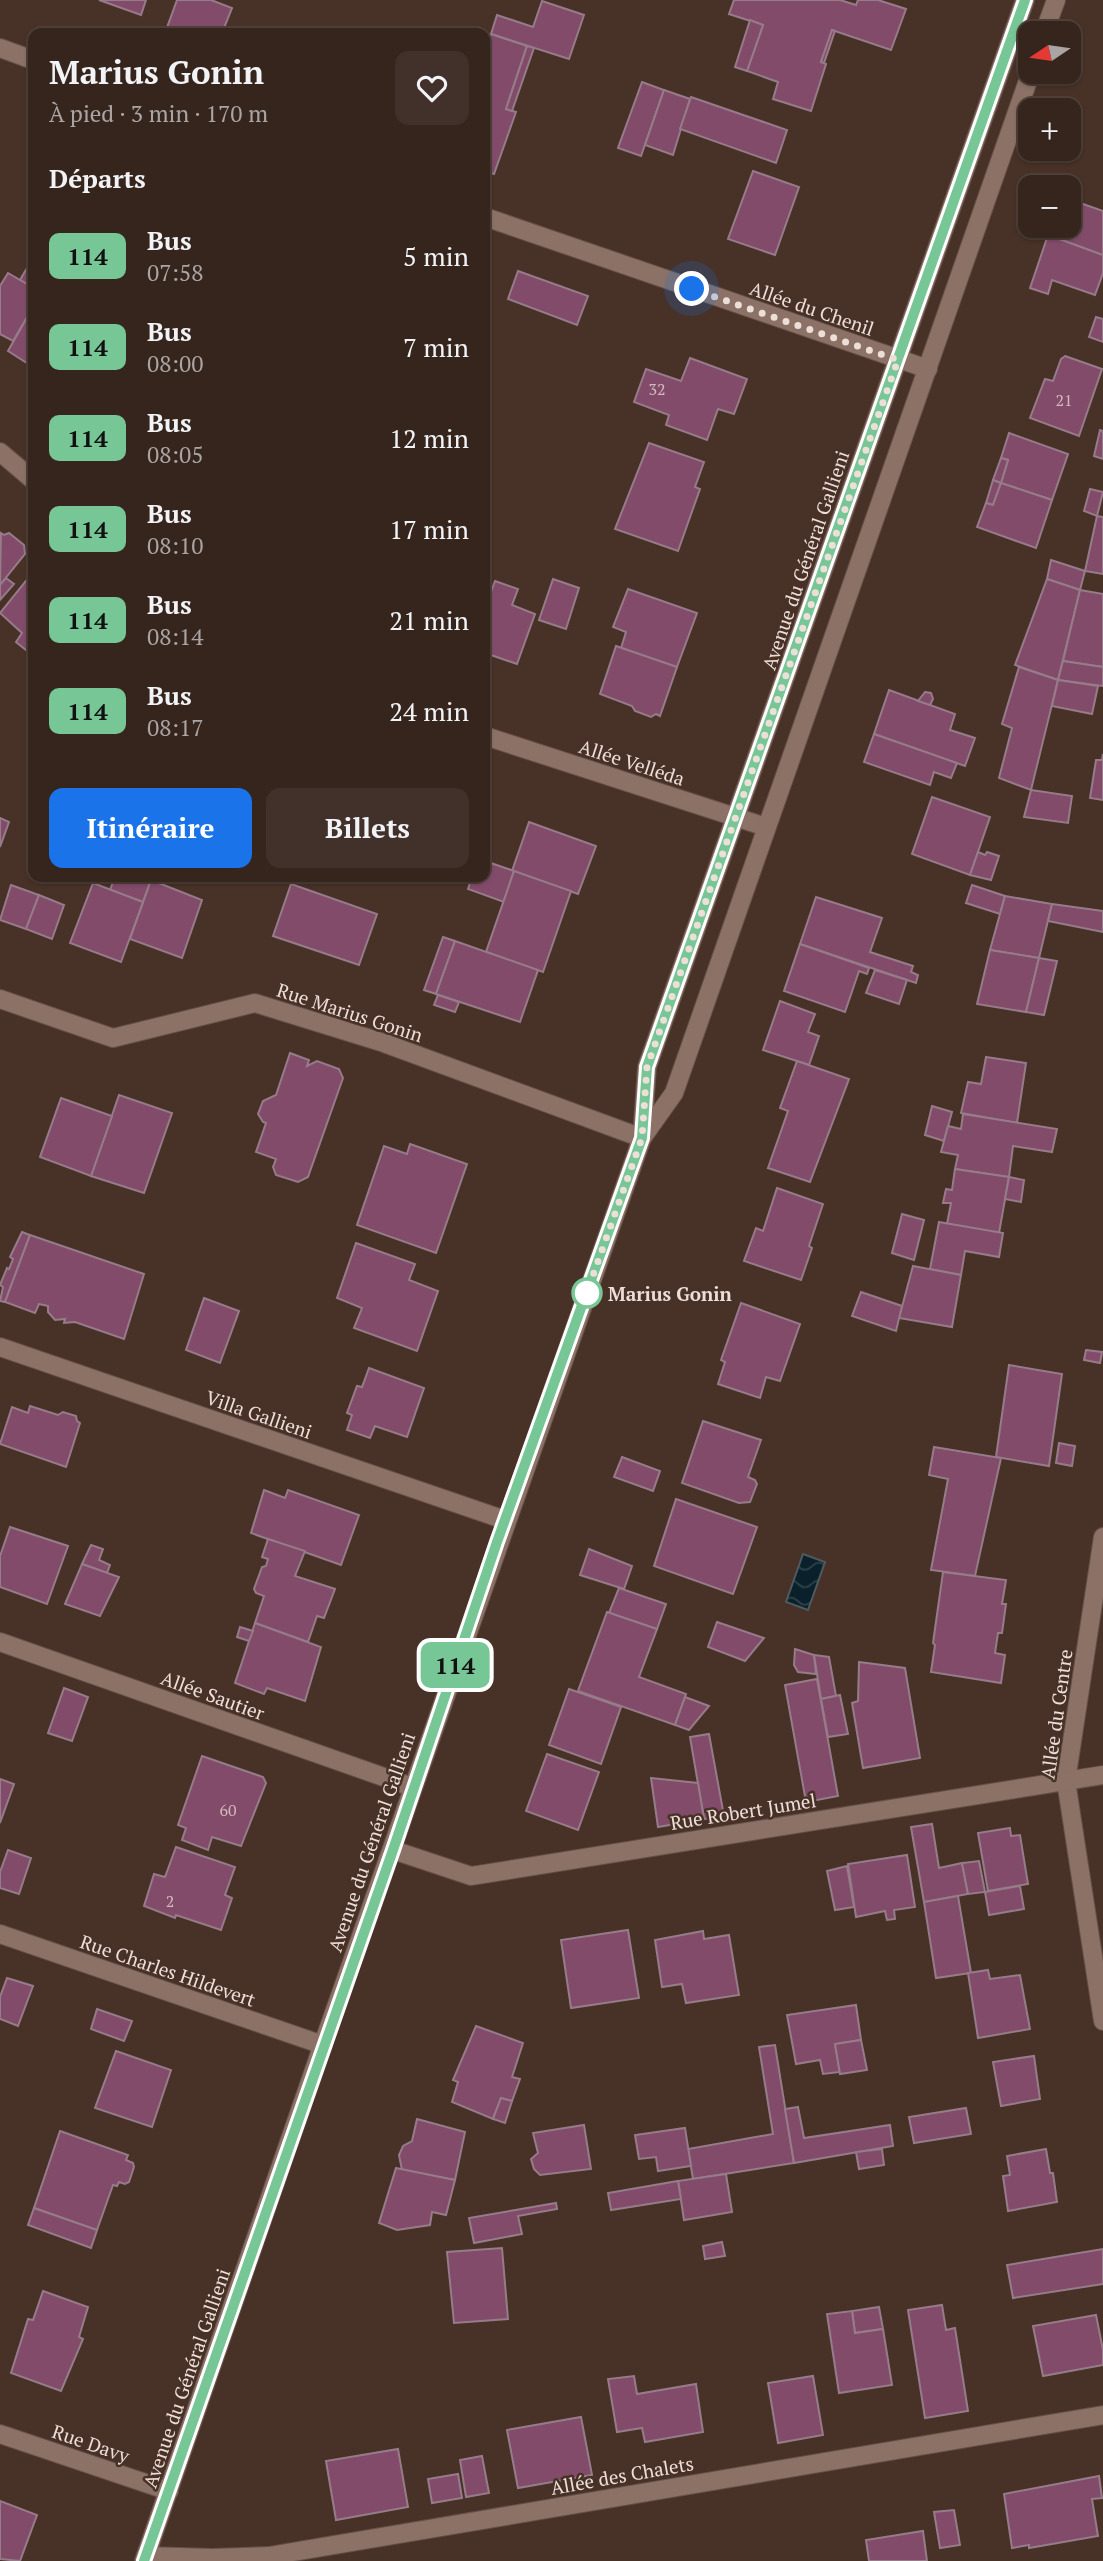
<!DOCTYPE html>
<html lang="fr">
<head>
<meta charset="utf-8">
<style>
	:root { --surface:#36251d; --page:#41312a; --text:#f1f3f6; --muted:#aaa5a4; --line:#50423b; --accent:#1a73e8 }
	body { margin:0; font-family:"PT Serif",serif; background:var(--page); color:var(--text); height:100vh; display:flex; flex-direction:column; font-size:26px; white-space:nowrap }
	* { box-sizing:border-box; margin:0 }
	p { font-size:23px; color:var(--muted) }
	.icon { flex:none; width:38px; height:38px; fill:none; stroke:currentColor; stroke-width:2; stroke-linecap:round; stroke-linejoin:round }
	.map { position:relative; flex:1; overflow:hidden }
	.side { position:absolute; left:28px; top:28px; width:462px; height:854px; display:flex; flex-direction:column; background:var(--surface); border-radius:14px; box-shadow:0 2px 5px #0004,0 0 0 2px var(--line) }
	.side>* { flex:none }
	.badge { padding:0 14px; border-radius:10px; font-size:24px; line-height:46px }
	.needle { width:46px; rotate:257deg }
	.buttons { position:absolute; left:1018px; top:21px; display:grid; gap:14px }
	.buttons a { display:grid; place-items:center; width:63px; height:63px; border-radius:14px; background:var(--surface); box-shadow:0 2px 5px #0004,0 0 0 2px var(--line); font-size:35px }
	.you { position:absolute; width:35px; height:35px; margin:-18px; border:5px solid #fff; border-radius:50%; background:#1a73e8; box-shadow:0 0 0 10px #1a73e833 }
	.map>.badge { position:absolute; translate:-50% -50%; box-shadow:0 0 0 4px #fff }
	h2 { padding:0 21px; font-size:26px; line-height:63px }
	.round { display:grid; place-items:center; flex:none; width:74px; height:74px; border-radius:14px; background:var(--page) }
	.head { display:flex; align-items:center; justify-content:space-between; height:119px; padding:0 21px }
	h1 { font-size:33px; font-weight:700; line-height:52px }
	.cta { display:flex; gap:14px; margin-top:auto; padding:14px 21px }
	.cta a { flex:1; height:80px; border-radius:14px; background:var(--accent); color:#fff; font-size:28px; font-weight:700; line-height:80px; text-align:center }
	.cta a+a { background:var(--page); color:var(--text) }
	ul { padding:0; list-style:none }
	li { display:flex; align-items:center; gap:21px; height:91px; padding:0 21px }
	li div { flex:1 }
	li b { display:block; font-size:26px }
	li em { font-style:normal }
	li .badge { min-width:77px; font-weight:700; text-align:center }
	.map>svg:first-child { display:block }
	.water { fill:url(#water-waves); stroke:#4e5a5f; stroke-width:2 }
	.building { fill:#824b6a; stroke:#967b89; stroke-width:2 }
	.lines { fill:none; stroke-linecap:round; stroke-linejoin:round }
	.minor-casing { stroke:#645048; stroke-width:20 }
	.minor { stroke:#8b7166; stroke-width:18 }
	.line-casing { stroke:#fff; stroke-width:16 }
	.line { stroke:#77c695; stroke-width:10 }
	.walk { stroke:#eeded8; stroke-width:7; stroke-dasharray:0 12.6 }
	.stop-dot { fill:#fff; stroke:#77c695; stroke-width:3.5 }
	.labels { text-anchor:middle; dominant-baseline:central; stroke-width:5; stroke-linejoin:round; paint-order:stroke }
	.number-label { font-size:16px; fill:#d3b9bc }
	.street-label { font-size:19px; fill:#eeded8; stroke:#483127 }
	.stop-label { font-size:19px; font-weight:bold; fill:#eeded8; stroke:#483127; text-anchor:start }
</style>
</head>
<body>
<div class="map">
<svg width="1103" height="2561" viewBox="0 0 1103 2561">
	<defs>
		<pattern id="water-waves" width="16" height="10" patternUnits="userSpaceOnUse" patternTransform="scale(1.75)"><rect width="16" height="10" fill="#0a212b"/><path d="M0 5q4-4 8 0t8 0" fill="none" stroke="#2e4149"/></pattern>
	</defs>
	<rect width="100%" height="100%" fill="#483127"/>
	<polygon class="water" points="803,1554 825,1562 808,1610 786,1602"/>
	<g class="building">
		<polygon points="99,0 146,0 141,15"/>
		<polygon points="177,0 211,0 232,8 222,33 165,33"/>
		<polygon points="734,0 840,0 856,5 858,0 878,0 906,9 891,50 832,30 821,62 826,64 811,111 773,99 778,82 747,71 763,25 729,14"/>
		<polygon points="542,1 584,15 569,59 491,34 497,15 533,27"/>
		<polygon points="750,20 763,25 747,71 735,67"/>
		<polygon points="832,30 835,31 824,63 821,62"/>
		<polygon points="491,34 527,46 506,109 516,112 494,174 485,171 485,52"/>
		<polygon points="527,46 534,48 512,111 506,109"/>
		<polygon points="642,82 664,90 641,156 618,148"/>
		<polygon points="664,90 690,99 673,155 645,145"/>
		<polygon points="691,97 787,130 776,163 680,129"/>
		<polygon points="753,171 799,187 775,255 728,239"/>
		<polygon points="1069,199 1103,211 1103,255 1048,235 1051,226 1069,226"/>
		<polygon points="1048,235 1103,255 1103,273 1095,295 1052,280 1048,294 1030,288"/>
		<polygon points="33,258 33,279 31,278 27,284 20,280"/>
		<polygon points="518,271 588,296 577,325 508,299"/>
		<polygon points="8,273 27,284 31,278 33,279 33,307 13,341 0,334 0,286"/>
		<polygon points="33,307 33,367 8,351"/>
		<polygon points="1096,317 1103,319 1103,342 1089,337"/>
		<polygon points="1065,356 1102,369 1079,436 1030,418 1045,379 1053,381 1061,359"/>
		<polygon points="690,358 747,379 734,414 718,409 707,440 666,425 669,415 634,402 646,369 681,381"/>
		<polygon points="1100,430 1103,431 1103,459 1094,456"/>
		<polygon points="1009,433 1068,454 1052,500 1001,483 1008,460 1001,458"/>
		<polygon points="649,443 704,462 695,487 700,489 678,551 615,529"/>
		<polygon points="1001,458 1008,460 1001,483 993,480"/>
		<polygon points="993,480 1001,483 993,505 986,503"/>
		<polygon points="1001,483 1052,500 1036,548 977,527 986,503 993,505"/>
		<polygon points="1090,489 1103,492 1097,516 1084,511"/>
		<polygon points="1097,516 1103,517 1103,574 1085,571"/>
		<polygon points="1,533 4,535 9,533 24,545 25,554 0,585"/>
		<polygon points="1051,560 1085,571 1080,590 1047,579"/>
		<polygon points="33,572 33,654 32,655 16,642 22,633 0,613"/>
		<polygon points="6,578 14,584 0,600 0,585"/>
		<polygon points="553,579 579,588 566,629 539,620"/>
		<polygon points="1047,579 1080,590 1058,680 1015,665"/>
		<polygon points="495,581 518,589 512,605 535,614 517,664 485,653 485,609"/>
		<polygon points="628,589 697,613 677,667 621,648 626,632 613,627"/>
		<polygon points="1080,590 1103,594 1103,667 1063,661"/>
		<polygon points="616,646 677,667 660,716 656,714 651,717 635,711 632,706 600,694"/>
		<polygon points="1063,661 1103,667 1103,686 1058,680"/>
		<polygon points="1019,667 1058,680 1031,790 999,778 1012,728 1002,724"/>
		<polygon points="1058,680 1098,686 1092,714 1052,706"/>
		<polygon points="889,690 955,714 950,730 975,738 965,766 874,734"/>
		<polygon points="925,692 931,693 933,699 930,705 918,701"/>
		<polygon points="874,734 957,763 951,778 934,772 930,785 864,762"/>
		<polygon points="1103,754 1103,800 1090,798 1096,760 1102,760"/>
		<polygon points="1031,790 1072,796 1068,823 1024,817"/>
		<polygon points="932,797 990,817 970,875 912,854"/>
		<polygon points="0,818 9,822 0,847"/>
		<polygon points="529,822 596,846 578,894 512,871"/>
		<polygon points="978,852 985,855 987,852 999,856 991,880 970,875"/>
		<polygon points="485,861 514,871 504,902 468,889 472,877 485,877"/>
		<polygon points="514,871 571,891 543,972 486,952"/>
		<polygon points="115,877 152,877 143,902 110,890"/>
		<polygon points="151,880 202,900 182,958 130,939"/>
		<polygon points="93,883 143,902 121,962 70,943"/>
		<polygon points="291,884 377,914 359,965 273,936"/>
		<polygon points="11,885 39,895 26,929 0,920"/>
		<polygon points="972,885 1005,896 1000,914 966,903"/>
		<polygon points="39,895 64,905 52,939 26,929"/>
		<polygon points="1005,896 1052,904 1039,958 990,950"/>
		<polygon points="816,897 882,918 870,952 913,966 911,972 918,975 916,983 800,944"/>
		<polygon points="1052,904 1103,911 1103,932 1048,921"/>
		<polygon points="443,937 455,941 436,994 424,990"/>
		<polygon points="455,941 538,970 520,1022 436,994"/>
		<polygon points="800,944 869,968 867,974 859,971 845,1012 784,991"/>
		<polygon points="990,950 1039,958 1026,1012 977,1004"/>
		<polygon points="1039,958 1057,961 1044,1015 1026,1012"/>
		<polygon points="875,970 907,980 899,1004 866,993"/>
		<polygon points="438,995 459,1002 455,1012 434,1005"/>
		<polygon points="780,1001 815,1014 808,1032 819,1036 809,1065 763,1050"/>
		<polygon points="290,1053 309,1060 307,1066 317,1061 339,1069 343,1078 308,1177 298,1182 276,1175 273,1167 276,1159 256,1152 266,1123 263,1122 258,1114 263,1101 276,1095"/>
		<polygon points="986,1057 1026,1063 1017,1123 961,1113 968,1082 981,1084"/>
		<polygon points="797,1061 849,1079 810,1182 768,1168 788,1111 780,1108"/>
		<polygon points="119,1095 172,1113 144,1193 91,1176"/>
		<polygon points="61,1098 112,1116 91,1176 40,1157"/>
		<polygon points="932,1106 952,1112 944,1141 925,1135"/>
		<polygon points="963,1114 1057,1129 1052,1152 1013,1146 1009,1177 955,1169 958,1155 941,1152 948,1126 961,1129"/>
		<polygon points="410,1144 467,1164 436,1253 357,1225 384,1146 407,1154"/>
		<polygon points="955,1169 1009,1177 999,1233 947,1224 951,1203 943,1203 946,1189 952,1190"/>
		<polygon points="1009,1177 1024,1180 1021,1202 1005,1199"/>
		<polygon points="777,1188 823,1204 809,1246 812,1248 801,1280 744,1261 756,1228 763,1231"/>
		<polygon points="902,1214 924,1220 914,1260 892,1253"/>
		<polygon points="939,1222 1003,1233 999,1257 965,1251 961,1275 930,1269"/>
		<polygon points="22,1232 30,1235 5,1302 0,1301 3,1287 0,1285 7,1268 9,1269 13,1259 10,1257"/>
		<polygon points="30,1235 144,1274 124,1339 75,1322 64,1323 65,1319 55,1320 48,1312 48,1306 39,1304 35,1313 5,1302"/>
		<polygon points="356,1243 415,1264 409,1280 438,1291 417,1351 354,1328 362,1308 337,1298"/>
		<polygon points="913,1266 961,1275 952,1327 899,1318"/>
		<polygon points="861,1292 902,1306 896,1331 852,1316"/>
		<polygon points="204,1298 239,1311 220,1363 186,1350"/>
		<polygon points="741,1303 800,1324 780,1381 766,1377 760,1398 718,1384 725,1362 721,1360"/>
		<polygon points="1086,1350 1102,1352 1100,1363 1084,1360"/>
		<polygon points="1009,1365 1062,1374 1049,1466 996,1457"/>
		<polygon points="369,1368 424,1388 407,1437 375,1426 370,1438 347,1430 352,1415 347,1413 357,1386 362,1387"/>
		<polygon points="30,1406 58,1415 63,1412 76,1416 77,1421 80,1423 66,1467 0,1444 12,1407 28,1413"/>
		<polygon points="703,1421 761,1440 748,1477 755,1480 757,1484 750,1502 739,1503 682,1483"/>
		<polygon points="1059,1443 1075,1446 1072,1466 1056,1463"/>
		<polygon points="934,1447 1001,1458 975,1576 931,1570 948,1479 929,1475"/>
		<polygon points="622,1457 660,1471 653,1491 614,1477"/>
		<polygon points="264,1490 285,1498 288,1490 359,1515 341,1565 251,1533"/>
		<polygon points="676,1499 757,1527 733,1594 654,1566"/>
		<polygon points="10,1527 68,1546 47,1604 0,1587 0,1556"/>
		<polygon points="268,1539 305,1551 295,1576 335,1589 324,1618 317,1616 308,1642 255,1623 264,1596 256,1593 254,1589 262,1567 266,1566 268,1559 262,1557"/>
		<polygon points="91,1545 103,1549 99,1560 110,1565 107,1573 82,1564"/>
		<polygon points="589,1549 632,1566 624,1589 580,1575"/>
		<polygon points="82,1564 119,1577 100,1616 65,1604"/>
		<polygon points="943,1572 1006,1580 1002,1604 1006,1604 1002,1633 998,1633 995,1653 1005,1655 1001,1683 931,1672 935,1645 933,1643"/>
		<polygon points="619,1588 666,1604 657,1629 609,1613"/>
		<polygon points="607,1612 657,1629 639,1677 686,1694 675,1725 578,1691"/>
		<polygon points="717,1622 764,1638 745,1661 708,1647"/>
		<polygon points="255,1623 321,1647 305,1701 267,1688 264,1694 235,1683"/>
		<polygon points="240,1627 253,1631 249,1641 237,1637"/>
		<polygon points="795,1649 814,1655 816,1674 798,1672 794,1665"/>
		<polygon points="814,1655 829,1657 836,1696 821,1699"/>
		<polygon points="859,1662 905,1668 920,1758 863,1768 852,1703 858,1701"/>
		<polygon points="817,1679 838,1796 806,1802 785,1685"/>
		<polygon points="64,1688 88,1697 72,1741 48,1733"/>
		<polygon points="569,1689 621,1707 601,1764 549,1745"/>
		<polygon points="840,1695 848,1734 828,1737 821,1699"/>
		<polygon points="685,1697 709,1706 689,1730 675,1725"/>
		<polygon points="709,1734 724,1816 704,1819 690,1737"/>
		<polygon points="547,1754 599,1772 578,1830 526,1811"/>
		<polygon points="202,1756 263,1777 266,1783 241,1846 212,1837 208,1850 182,1840 186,1828 178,1825"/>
		<polygon points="651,1778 698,1783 704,1819 658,1827"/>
		<polygon points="0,1779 14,1784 0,1823"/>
		<polygon points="932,1824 939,1868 962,1863 968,1894 924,1902 911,1827"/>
		<polygon points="1010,1828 1011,1836 1020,1835 1028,1884 988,1891 978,1833"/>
		<polygon points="176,1847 235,1867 225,1895 232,1898 221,1930 176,1915 175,1918 144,1906 154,1874 165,1877"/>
		<polygon points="8,1850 31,1858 19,1894 0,1888 0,1872"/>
		<polygon points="907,1855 915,1907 894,1910 895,1919 887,1920 885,1911 856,1917 848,1864"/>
		<polygon points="979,1861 985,1892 968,1894 962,1863"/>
		<polygon points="847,1866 854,1907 835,1910 827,1871"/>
		<polygon points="1020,1886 1024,1909 989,1915 985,1892"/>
		<polygon points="958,1896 971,1973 936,1978 924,1902"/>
		<polygon points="628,1930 639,1998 571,2008 561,1940"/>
		<polygon points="703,1931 704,1939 729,1935 739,1995 686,2003 682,1984 662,1987 655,1940"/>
		<polygon points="988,1970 990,1979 1020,1975 1030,2029 978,2038 968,1973"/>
		<polygon points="7,1978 33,1986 18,2026 0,2019 0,1997"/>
		<polygon points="856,2005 861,2040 835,2044 840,2072 823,2074 820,2060 796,2064 787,2015"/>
		<polygon points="97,2009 132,2021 124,2041 91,2029"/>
		<polygon points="476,2026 523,2043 512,2077 520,2079 512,2101 501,2098 493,2119 452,2102 458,2082 453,2080"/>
		<polygon points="861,2040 867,2070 840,2074 835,2044"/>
		<polygon points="775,2045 794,2163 693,2179 688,2149 773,2134 759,2047"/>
		<polygon points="116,2051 171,2070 152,2127 95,2108"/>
		<polygon points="1034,2056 1040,2099 1001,2106 993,2062"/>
		<polygon points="501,2098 512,2101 505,2123 493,2119"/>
		<polygon points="798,2107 804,2138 890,2125 893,2146 794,2163 785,2109"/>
		<polygon points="966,2108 971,2134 914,2143 909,2117"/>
		<polygon points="417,2119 465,2132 455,2180 402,2170 399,2155 403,2146 412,2141"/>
		<polygon points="584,2125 591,2169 540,2175 534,2169 531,2159 538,2153 533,2133"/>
		<polygon points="685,2128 691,2166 658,2171 656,2157 639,2159 635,2135"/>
		<polygon points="60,2131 128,2155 126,2160 133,2163 134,2167 129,2182 125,2184 119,2182 117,2186 113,2185 97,2230 34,2208"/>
		<polygon points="882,2149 884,2165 859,2169 856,2152"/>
		<polygon points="1046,2149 1050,2173 1053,2173 1057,2202 1008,2211 1003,2176 1010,2175 1007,2156"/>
		<polygon points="396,2168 455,2180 446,2215 432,2212 430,2225 397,2230 379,2223"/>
		<polygon points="726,2174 732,2212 684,2220 678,2181"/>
		<polygon points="678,2181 681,2199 611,2210 608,2193"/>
		<polygon points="556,2203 557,2209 518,2216 522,2234 474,2243 469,2218"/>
		<polygon points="34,2208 97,2230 91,2248 28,2225"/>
		<polygon points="722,2242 725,2256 705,2259 703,2246"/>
		<polygon points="502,2248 508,2319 454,2323 447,2252"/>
		<polygon points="1103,2249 1103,2284 1013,2298 1007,2265"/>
		<polygon points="43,2291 88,2307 79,2337 83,2339 61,2391 11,2373 28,2319 33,2320"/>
		<polygon points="942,2305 946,2330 955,2328 968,2411 925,2418 908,2310"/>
		<polygon points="879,2307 883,2329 855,2333 852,2311"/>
		<polygon points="852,2311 855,2333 883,2329 892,2385 839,2393 827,2314"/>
		<polygon points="1096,2315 1103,2350 1103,2365 1043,2376 1033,2326"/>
		<polygon points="634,2376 637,2394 696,2384 703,2432 645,2442 642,2428 617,2432 608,2379"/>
		<polygon points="813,2376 823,2435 778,2443 768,2383"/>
		<polygon points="581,2417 592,2475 518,2488 507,2430"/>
		<polygon points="398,2449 408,2507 336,2520 326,2461"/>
		<polygon points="482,2456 489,2493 466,2497 460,2460"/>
		<polygon points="458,2474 462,2498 432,2503 428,2479"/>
		<polygon points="1099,2476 1102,2498 1092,2499 1098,2536 1029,2548 1029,2545 1012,2548 1004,2494"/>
		<polygon points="0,2501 37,2515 20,2561 0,2559"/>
		<polygon points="954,2510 960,2545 940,2548 934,2512"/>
		<polygon points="923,2531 927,2561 869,2561 866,2540"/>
	</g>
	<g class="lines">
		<g class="minor-casing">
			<g id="minor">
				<polyline points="1044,33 1056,0"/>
				<polyline points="0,48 33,60"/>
				<polyline points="485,217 928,369"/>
				<polyline points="0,452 33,480"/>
				<polyline points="485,736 766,827"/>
				<polyline points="0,999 113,1038 255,1003 384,1043 642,1138"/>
				<polyline points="642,1138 647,1067 1025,0"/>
				<polyline points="0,1347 505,1520"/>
				<polyline points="1103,1537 1066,1781 1103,2021"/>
				<polyline points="0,1642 412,1787"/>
				<polyline points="393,1850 471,1876 1103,1775"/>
				<polyline points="0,1934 323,2045"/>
				<polyline points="0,2434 169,2491"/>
				<polyline points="146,2556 213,2558 269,2556 1103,2415"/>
				<path d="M 144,2561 C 308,2086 473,1611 642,1138 L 674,1093 L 1031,72"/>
			</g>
		</g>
		<use href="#minor" class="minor"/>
	</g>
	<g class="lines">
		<g class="line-casing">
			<polyline id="line" points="144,2561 393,1850 497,1542 642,1138 647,1067 1025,0"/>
		</g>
		<use href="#line" class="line"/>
		<polyline class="walk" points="587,1293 586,1295 642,1138 647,1067 898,360 692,289"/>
	</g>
	<circle class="stop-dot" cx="587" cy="1293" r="14"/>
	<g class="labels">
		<g class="number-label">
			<text x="657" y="389">32</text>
			<text x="1064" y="400">21</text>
			<text x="228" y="1810">60</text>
			<text x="170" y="1901">2</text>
		</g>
		<g class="street-label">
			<text transform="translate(812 308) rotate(19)">Allée du Chenil</text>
			<text transform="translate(805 560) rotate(-71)">Avenue du Général Gallieni</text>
			<text transform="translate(632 762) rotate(18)">Allée Velléda</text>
			<text transform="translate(350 1012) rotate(18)">Rue Marius Gonin</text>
			<text transform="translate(259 1414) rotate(19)">Villa Gallieni</text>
			<text transform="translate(213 1695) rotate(20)">Allée Sautier</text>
			<text transform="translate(1056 1714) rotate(-82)">Allée du Centre</text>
			<text transform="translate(743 1811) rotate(-9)">Rue Robert Jumel</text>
			<text transform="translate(371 1842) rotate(-71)">Avenue du Général Gallieni</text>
			<text transform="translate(168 1970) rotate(19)">Rue Charles Hildevert</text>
			<text transform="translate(186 2378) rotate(-71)">Avenue du Général Gallieni</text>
			<text transform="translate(91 2443) rotate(19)">Rue Davy</text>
			<text transform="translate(622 2475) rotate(-10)">Allée des Chalets</text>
		</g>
		<g class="stop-label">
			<text x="608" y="1293">Marius Gonin</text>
		</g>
	</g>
</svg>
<div class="buttons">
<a><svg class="needle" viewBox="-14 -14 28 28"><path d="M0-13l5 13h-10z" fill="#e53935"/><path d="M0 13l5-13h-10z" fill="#aaa5a4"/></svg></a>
<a>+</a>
<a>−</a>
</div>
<div class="you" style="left:692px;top:289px"></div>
<b class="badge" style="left:455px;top:1665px;background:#77c695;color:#111">114</b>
<section class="side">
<div class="head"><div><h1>Marius Gonin</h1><p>À pied · 3 min · 170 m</p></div><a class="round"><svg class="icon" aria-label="heart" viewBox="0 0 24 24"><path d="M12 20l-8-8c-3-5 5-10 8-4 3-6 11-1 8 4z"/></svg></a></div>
<h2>Départs</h2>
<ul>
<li><span class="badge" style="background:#77c695;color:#111">114</span><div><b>Bus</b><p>07:58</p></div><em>5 min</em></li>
<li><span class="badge" style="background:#77c695;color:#111">114</span><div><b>Bus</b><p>08:00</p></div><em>7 min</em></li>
<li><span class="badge" style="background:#77c695;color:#111">114</span><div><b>Bus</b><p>08:05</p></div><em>12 min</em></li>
<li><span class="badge" style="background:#77c695;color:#111">114</span><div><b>Bus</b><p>08:10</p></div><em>17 min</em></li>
<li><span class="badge" style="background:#77c695;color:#111">114</span><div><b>Bus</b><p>08:14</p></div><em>21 min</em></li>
<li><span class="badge" style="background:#77c695;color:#111">114</span><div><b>Bus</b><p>08:17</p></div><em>24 min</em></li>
</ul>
<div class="cta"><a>Itinéraire</a><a>Billets</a></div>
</section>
</div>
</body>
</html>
